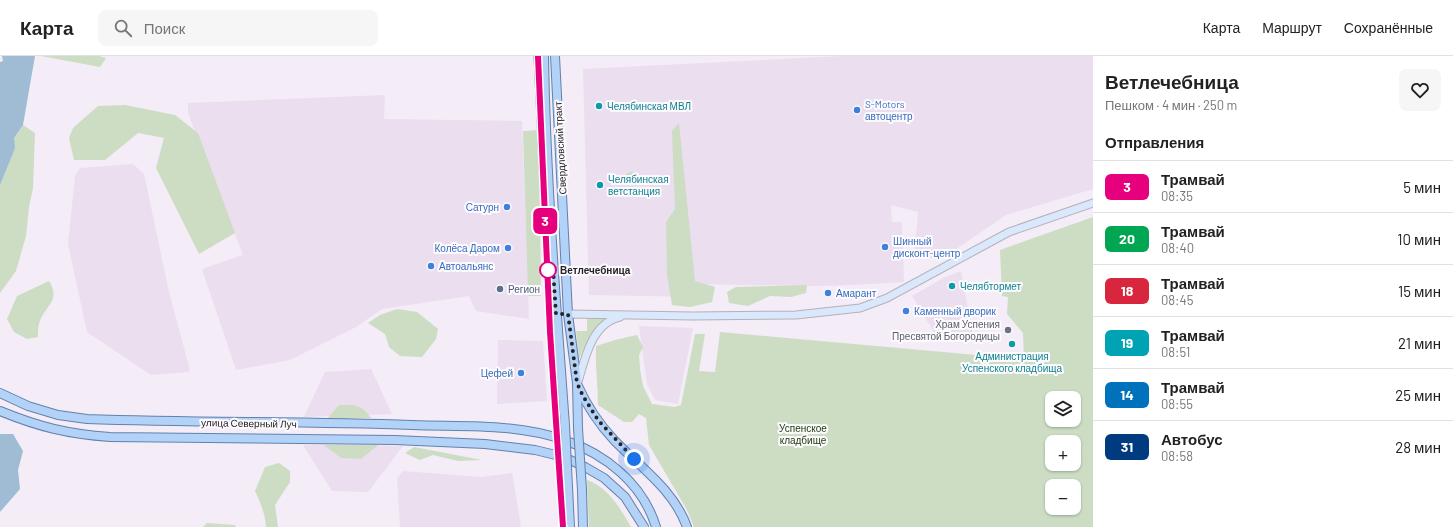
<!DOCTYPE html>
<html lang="ru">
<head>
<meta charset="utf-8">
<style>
	:root { --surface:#fff; --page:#f6f6f6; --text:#222; --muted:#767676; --line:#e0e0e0 }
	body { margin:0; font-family:Barlow,sans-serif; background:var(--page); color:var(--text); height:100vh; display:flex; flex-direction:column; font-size:15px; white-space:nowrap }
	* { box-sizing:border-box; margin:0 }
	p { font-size:13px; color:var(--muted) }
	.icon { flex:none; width:22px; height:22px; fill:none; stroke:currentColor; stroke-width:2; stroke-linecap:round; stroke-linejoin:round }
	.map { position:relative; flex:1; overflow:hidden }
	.details { display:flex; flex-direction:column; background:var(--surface); width:360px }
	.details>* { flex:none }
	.badge { padding:0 8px; border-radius:6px; font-size:14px; line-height:26px }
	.fabs { position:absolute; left:1045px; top:335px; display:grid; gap:8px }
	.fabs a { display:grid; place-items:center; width:36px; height:36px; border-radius:8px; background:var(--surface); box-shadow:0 1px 3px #0004; font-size:20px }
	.you { position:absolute; width:20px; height:20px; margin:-10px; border:3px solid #fff; border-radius:50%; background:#1a73e8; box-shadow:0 0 0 6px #1a73e833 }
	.map>.badge { position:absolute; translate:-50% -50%; box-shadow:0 0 0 2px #fff }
	h2 { padding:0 12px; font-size:15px; line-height:36px }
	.round { display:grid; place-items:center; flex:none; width:42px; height:42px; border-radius:8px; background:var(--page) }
	.head { display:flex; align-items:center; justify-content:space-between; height:68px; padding:0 12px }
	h1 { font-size:19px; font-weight:800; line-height:30px }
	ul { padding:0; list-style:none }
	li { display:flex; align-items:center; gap:12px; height:52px; padding:0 12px; border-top:1px solid var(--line) }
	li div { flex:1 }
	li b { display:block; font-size:15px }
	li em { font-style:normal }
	li .badge { min-width:44px; font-weight:700; text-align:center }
	header { display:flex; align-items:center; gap:24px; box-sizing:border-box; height:56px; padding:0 20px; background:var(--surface); border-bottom:1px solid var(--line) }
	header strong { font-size:19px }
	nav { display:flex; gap:22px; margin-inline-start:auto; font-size:14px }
	.search { width:280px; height:36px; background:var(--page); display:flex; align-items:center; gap:10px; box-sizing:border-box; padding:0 14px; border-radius:8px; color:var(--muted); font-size:15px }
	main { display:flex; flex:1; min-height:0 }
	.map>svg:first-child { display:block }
	.built { fill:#ebdeef }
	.green { fill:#ccddc4; fill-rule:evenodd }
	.water { fill:#9fbcd4 }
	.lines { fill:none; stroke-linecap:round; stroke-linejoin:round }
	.secondary-casing { stroke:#b7b0ba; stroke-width:9 }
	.primary-casing { stroke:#6282ab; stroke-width:10 }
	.secondary { stroke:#d9e8fb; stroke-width:7 }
	.primary { stroke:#b3d2f7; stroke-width:8 }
	.tram { stroke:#4c494e; stroke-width:1 }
	.primary-bridge-casing { stroke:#6282ab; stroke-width:10; stroke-linecap:butt }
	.primary-bridge { stroke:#b3d2f7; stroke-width:8 }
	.line-casing { stroke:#fff; stroke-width:9 }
	.line { stroke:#e6007e; stroke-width:6 }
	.walk { stroke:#272428; stroke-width:4; stroke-dasharray:0 7.2 }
	.culture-dot { fill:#0f9aa8; stroke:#fdfbfe; stroke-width:1.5 }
	.shop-dot { fill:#3f7fe0; stroke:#fdfbfe; stroke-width:1.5 }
	.stop-dot { fill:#fff; stroke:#e6007e; stroke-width:2 }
	.service-dot { fill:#5c6f8a; stroke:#fdfbfe; stroke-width:1.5 }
	.worship-dot { fill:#6b7280; stroke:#fdfbfe; stroke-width:1.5 }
	.labels { text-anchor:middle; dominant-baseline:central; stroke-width:4; stroke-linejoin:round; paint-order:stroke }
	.shop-label { font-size:10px; fill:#366cbe; stroke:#fdfbfe; text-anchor:start }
	.culture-label { font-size:10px; fill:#0d838f; stroke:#fdfbfe; text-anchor:start }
	.street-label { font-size:10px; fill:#272428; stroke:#fdfbfe }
	.stop-label { font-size:10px; font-weight:bold; fill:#272428; stroke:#fdfbfe; text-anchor:start }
	.service-label { font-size:10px; fill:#4e5e75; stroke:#fdfbfe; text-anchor:start }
	.worship-label { font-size:10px; fill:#5b616d; stroke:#fdfbfe; text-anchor:end }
	.park-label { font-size:10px; fill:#203b0f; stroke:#fdfbfe }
</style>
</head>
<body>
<header>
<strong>Карта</strong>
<div class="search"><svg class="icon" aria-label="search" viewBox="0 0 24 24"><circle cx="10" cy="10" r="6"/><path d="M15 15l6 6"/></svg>Поиск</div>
<nav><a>Карта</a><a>Маршрут</a><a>Сохранённые</a></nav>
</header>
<main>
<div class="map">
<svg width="1093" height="471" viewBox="0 0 1093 471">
	<rect width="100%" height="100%" fill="#f4ecf7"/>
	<g class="built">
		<polygon points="842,0 1093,0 1093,133 1006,159 943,202 914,201 918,156 891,149 892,166 902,166 904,226 854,229 812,230 699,228 700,241 589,239 583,13"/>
		<polygon points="385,39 384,63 522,65 529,263 476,255 469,240 382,253 356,271 290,304 236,314 202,213 243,199 188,57 188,47"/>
		<polygon points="133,108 144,118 169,236 190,314 188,316 151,319 87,276 68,188 75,120 80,112"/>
		<polygon points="961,215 973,279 934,276 912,240 945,221"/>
		<polygon points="639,270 693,272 678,348 655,344 647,328"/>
		<polygon points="498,284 543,285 547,345 497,348"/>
		<polygon points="371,313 392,358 304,361 325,316"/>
		<polygon points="303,389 403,390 368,436 332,435"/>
		<polygon points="403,415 481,421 512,417 521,471 400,471 397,422"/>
	</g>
	<g class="green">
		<polygon points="41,0 99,0 106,2 100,11"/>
		<polygon points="125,49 175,59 198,77 235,177 199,198 156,112 164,82 138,77 105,104 74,104 69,82 73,72 98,50"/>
		<polygon points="679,67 695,225 715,231 712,246 690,251 672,249 667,218 666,166 675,153 672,75"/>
		<polygon points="23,69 35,77 33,132 29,151 26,180 16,215 0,237 0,129 14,92 14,82"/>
		<polygon points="539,74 541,240 528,240 523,75"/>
		<circle cx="631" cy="122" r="6"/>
		<path d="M 1093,161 L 1093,471 L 694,471 L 687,454 L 649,389 L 646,362 L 639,358 L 632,366 L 624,366 L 598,349 C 598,329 595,310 596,290 L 615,284 L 637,279 L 643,291 L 639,299 L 640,313 L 643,330 L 652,348 L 675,351 L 681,349 L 695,278 L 705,278 L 699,315 L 715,316 L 720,276 L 999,301 L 1024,304 L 1023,277 L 1007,258 L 1008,241 L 1002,240 L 1000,194 ZM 1052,342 L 1074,342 L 1074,364 L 1052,364 ZM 1052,386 L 1074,386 L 1074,408 L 1052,408 ZM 1052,430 L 1074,430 L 1074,452 L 1052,452 Z"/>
		<path d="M 49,225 C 61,244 46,249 40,265 C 38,269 38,276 38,281 L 27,283 L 14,276 L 7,263 L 17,240 Z"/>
		<polygon points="807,229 806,237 791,241 770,240 748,250 729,247 727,236 736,231"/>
		<polygon points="397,253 417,256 438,273 436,283 422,301 400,300 389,291 385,278 368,267 380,259"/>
		<path d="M 587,262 L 605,263 C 592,276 586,286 579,303 L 576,275 L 587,275 Z"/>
		<path d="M 339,349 C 355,349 361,348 371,362 L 327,363 Z"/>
		<polygon points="324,389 378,389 361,403 341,402"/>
		<polygon points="414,391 482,404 458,405 433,399 420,404 405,397"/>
		<path d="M 279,407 L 290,415 L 290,426 L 275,449 L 278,471 L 266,471 C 265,457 261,448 255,435 L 265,411 Z"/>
		<path d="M 587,424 C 609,432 620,452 631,471 L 589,471 Z"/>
		<polygon points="207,467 235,469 236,471 203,471"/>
	</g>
	<g class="water">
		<polygon points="2,0 35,0 23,69 14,82 15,92 0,129 0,6 3,5"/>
		<polygon points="0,378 13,378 23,395 18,414 20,433 0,456"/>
	</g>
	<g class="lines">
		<g class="secondary-casing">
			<g id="secondary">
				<polyline points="568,258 693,260 796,259 860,252 887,242 1009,176 1093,147"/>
				<path d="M 578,326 C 585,302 592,267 620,261"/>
			</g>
		</g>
		<g class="primary-casing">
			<g id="primary">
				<path d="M 544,0 C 546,123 556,246 565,369"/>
				<polyline points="555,0 568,258 577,327 578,372"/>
				<path d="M 578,330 C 587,350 599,368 614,384 C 640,411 674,434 687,471"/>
				<path d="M 0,337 L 28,350 L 58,359 L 87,363 C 195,367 304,365 412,369 C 462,371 516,367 564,384 C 606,398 643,428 656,471"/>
				<path d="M 0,355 C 39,371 68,378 110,381 L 395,384 L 485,388 L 535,394 L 564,401 L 585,411 L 604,422 L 625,441 L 644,471"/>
				<polyline points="568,431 570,471"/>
				<polyline points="582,434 583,471"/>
			</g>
		</g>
		<use href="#secondary" class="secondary"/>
		<use href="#primary" class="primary"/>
		<polyline class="tram" points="534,0 546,257 560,471"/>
		<g class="primary-bridge-casing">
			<g id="primary-bridge">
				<polyline points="565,369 568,431"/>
				<polyline points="578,372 582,434"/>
			</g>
		</g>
		<use href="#primary-bridge" class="primary-bridge"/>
	</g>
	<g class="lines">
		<g class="line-casing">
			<polyline id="line" points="538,0 550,276 563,471"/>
		</g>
		<use href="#line" class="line"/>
		<polyline class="walk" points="548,214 553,212 556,258 568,258 577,327 583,340 598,364 634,403"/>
	</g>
	<g class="culture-dot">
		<circle cx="599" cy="50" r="4"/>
		<circle cx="600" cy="129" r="4"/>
		<circle cx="952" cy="230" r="4"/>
		<circle cx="1012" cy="288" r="4"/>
	</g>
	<g class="shop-dot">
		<circle cx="857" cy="54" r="4"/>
		<circle cx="507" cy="151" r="4"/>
		<circle cx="885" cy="191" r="4"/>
		<circle cx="508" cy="192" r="4"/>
		<circle cx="431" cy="210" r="4"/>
		<circle cx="828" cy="237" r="4"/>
		<circle cx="906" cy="255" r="4"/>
		<circle cx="521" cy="317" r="4"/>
	</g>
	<circle class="stop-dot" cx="548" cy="214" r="8"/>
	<circle class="service-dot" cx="500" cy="233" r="4"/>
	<circle class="worship-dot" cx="1008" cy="274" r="4"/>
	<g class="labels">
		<g class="shop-label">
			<text x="865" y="48">S-Motors<tspan x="865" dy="12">автоцентр</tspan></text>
			<text x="499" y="151" text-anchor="end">Сатурн</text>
			<text x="893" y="185">Шинный<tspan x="893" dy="12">дисконт-центр</tspan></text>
			<text x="500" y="192" text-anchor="end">Колёса Даром</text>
			<text x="439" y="210">Автоальянс</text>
			<text x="836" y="237">Амарант</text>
			<text x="914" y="255">Каменный дворик</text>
			<text x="513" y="317" text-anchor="end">Цефей</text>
		</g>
		<g class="culture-label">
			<text x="607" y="50">Челябинская МВЛ</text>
			<text x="608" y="123">Челябинская<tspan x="608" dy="12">ветстанция</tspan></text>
			<text x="960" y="230">Челябтормет</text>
			<text x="1012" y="300" text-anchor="middle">Администрация<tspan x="1012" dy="12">Успенского кладбища</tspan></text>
		</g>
		<g class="street-label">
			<text transform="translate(560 92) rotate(-93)">Свердловский тракт</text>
			<text transform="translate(249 367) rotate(1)">улица Северный Луч</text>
		</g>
		<g class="stop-label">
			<text x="560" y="214">Ветлечебница</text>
		</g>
		<g class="service-label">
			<text x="508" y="233">Регион</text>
		</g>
		<g class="worship-label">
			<text x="1000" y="268">Храм Успения<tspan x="1000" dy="12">Пресвятой Богородицы</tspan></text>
		</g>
		<g class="park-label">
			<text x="803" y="372">Успенское<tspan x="803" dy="12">кладбище</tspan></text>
		</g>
	</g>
</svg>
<div class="fabs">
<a><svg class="icon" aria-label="layers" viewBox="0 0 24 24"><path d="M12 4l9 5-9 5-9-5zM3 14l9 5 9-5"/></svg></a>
<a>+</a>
<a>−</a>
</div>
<div class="you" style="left:634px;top:403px"></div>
<b class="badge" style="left:545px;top:165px;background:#e6007e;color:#fff">3</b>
</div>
<section class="details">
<div class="head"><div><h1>Ветлечебница</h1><p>Пешком · 4 мин · 250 m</p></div><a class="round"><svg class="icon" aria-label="heart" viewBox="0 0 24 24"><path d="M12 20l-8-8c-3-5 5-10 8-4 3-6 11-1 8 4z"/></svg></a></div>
<h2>Отправления</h2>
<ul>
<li><span class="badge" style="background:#e6007e;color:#fff">3</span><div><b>Трамвай</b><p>08:35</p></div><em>5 мин</em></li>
<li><span class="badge" style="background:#00a651;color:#fff">20</span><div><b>Трамвай</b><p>08:40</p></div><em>10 мин</em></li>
<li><span class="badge" style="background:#d7263d;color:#fff">18</span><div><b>Трамвай</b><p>08:45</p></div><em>15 мин</em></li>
<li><span class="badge" style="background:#00a3b4;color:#fff">19</span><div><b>Трамвай</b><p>08:51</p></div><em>21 мин</em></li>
<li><span class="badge" style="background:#0072bc;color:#fff">14</span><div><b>Трамвай</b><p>08:55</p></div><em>25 мин</em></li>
<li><span class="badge" style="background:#003b80;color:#fff">31</span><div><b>Автобус</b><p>08:58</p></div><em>28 мин</em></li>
</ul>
</section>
</main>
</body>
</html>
